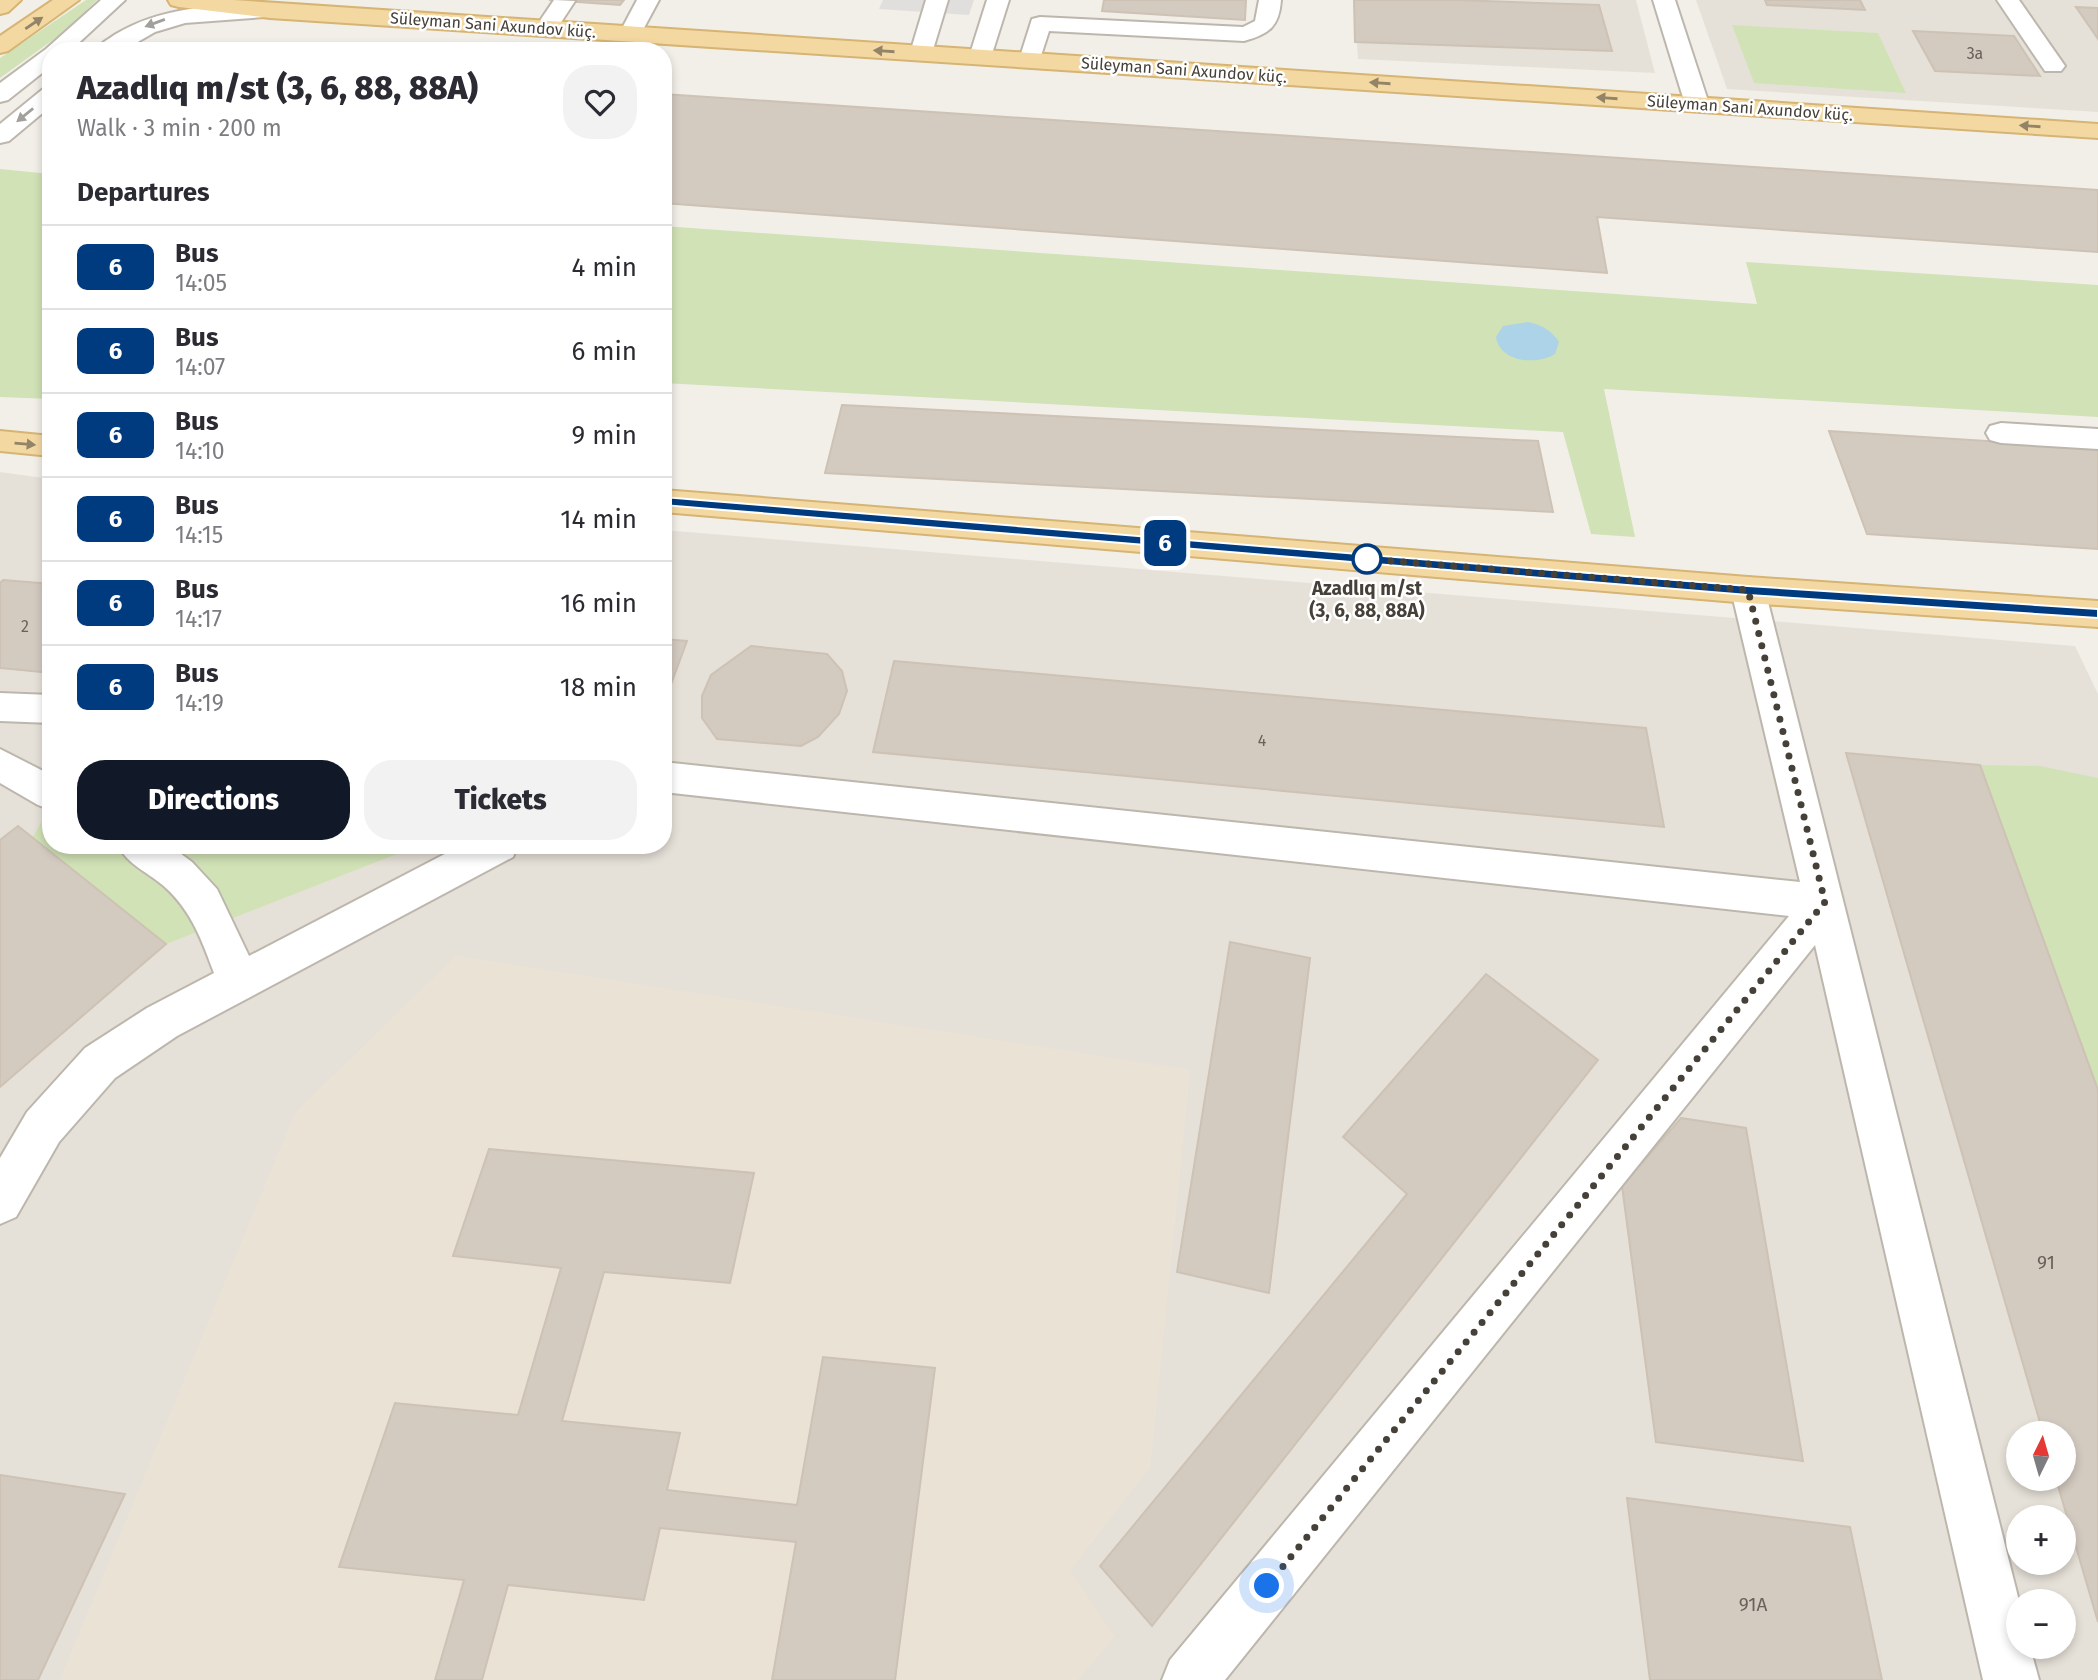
<!DOCTYPE html>
<html lang="en">
<head>
<meta charset="utf-8">
<style>
	:root { --surface:#fff; --page:#f2f2f3; --text:#2b2b33; --muted:#7c7c81; --line:#e1e1e2; --accent:#111827 }
	body { margin:0; font-family:"Fira Sans",sans-serif; background:var(--page); color:var(--text); height:100vh; display:flex; flex-direction:column; font-size:26px; white-space:nowrap }
	* { box-sizing:border-box; margin:0 }
	p { font-size:23px; color:var(--muted) }
	.icon { flex:none; width:38px; height:38px; fill:none; stroke:currentColor; stroke-width:2; stroke-linecap:round; stroke-linejoin:round }
	.map { position:relative; flex:1; overflow:hidden }
	.sheet { position:absolute; left:42px; top:42px; width:630px; height:812px; display:flex; flex-direction:column; background:var(--surface); border-radius:28px; box-shadow:0 4px 10px #0003 }
	.sheet>* { flex:none }
	.badge { padding:0 14px; border-radius:10px; font-size:24px; line-height:46px }
	.needle { width:46px; rotate:5deg }
	.buttons { position:absolute; left:2006px; top:1421px; display:grid; gap:14px }
	.buttons a { display:grid; place-items:center; width:70px; height:70px; border-radius:50%; background:var(--surface); box-shadow:0 4px 10px #0003; font-size:35px }
	.you { position:absolute; width:35px; height:35px; margin:-18px; border:5px solid #fff; border-radius:50%; background:#1a73e8; box-shadow:0 0 0 10px #1a73e833 }
	.map>.badge { position:absolute; translate:-50% -50%; box-shadow:0 0 0 4px #fff }
	h2 { padding:0 35px; font-size:26px; line-height:63px }
	.round { display:grid; place-items:center; flex:none; width:74px; height:74px; border-radius:28px; background:var(--page) }
	.headline { display:flex; align-items:center; justify-content:space-between; height:119px; padding:0 35px }
	h1 { font-size:33px; font-weight:800; line-height:52px }
	.cta { display:flex; gap:14px; margin-top:auto; padding:14px 35px }
	.cta a { flex:1; height:80px; border-radius:28px; background:var(--accent); color:#fff; font-size:28px; font-weight:800; line-height:80px; text-align:center }
	.cta a+a { background:var(--page); color:var(--text) }
	ul { padding:0; list-style:none }
	li { display:flex; align-items:center; gap:21px; height:84px; padding:0 35px; border-top:2px solid var(--line) }
	li div { flex:1 }
	li b { display:block; font-size:26px }
	li em { font-style:normal }
	li .badge { min-width:77px; font-weight:700; text-align:center }
	.map>svg:first-child { display:block }
	.residential { fill:#e6e1d8; fill-rule:evenodd }
	.education { fill:#eae3d5 }
	.green { fill:#d1e2b6 }
	.parking { fill:#e1dfdd }
	.water { fill:#acd3e8 }
	.building { fill:#d3cac0; stroke:#cdc2b4; stroke-width:2 }
	.lines { fill:none; stroke-linecap:round; stroke-linejoin:round }
	.minor-casing { stroke:#bdb6ad; stroke-width:4 }
	.major-casing { stroke:#d6b473; stroke-width:4 }
	.minor { fill:#fff; fill-rule:evenodd }
	.major { fill:#f3d8a2; fill-rule:evenodd }
	.oneway { fill:#938468 }
	.oneway2 { fill:#a2a09c }
	.line { fill:#003b80; stroke:#fff; stroke-width:2 }
	.walk { stroke:#454038; stroke-width:7; stroke-dasharray:0 12.6 }
	.stop-dot { fill:#fff; stroke:#003b80; stroke-width:3.5 }
	.labels { text-anchor:middle; dominant-baseline:central; stroke-width:5; stroke-linejoin:round; paint-order:stroke }
	.far-street-label { font-size:16px; fill:#454038; stroke:#fff }
	.number-label { font-size:16px; fill:#68625a }
	.stop-label { font-size:19px; font-weight:bold; fill:#454038; stroke:#fff }
	.near-number-label { font-size:19px; fill:#68625a }
</style>
</head>
<body>
<div class="map">
<svg width="2098" height="1680" viewBox="0 0 2098 1680">
	<rect width="100%" height="100%" fill="#f2efe9"/>
	<g class="residential">
		<polygon points="1354,0 1636,0 1655,73 1358,59"/>
		<polygon points="1696,0 2098,0 2098,112 1727,89"/>
		<path d="M 0,472 L 51,479 L 51,845 L 663,845 L 663,530 L 2075,646 L 2098,694 L 2098,1680 L 0,1680 ZM 2018,1433 L 2063,1433 L 2063,1479 L 2018,1479 ZM 2018,1517 L 2063,1517 L 2063,1563 L 2018,1563 ZM 2018,1601 L 2063,1601 L 2063,1647 L 2018,1647 Z"/>
	</g>
	<polygon class="education" points="456,956 1190,1070 1150,1467 1070,1570 1114,1637 1077,1680 60,1680 295,1113"/>
	<g class="green">
		<polygon points="86,0 97,0 64,32 0,78 0,58"/>
		<polygon points="1732,25 1878,33 1906,93 1754,83"/>
		<polygon points="0,169 51,174 51,399 0,397"/>
		<polygon points="663,226 1757,304 1746,262 2098,285 2098,417 1604,389 1635,537 1591,534 1563,432 663,383"/>
		<polygon points="1980,765 2040,766 2098,778 2098,1090"/>
		<polygon points="51,806 51,845 420,845 166,944 32,838"/>
	</g>
	<polygon class="parking" points="883,0 974,0 969,15 879,9"/>
	<path class="water" d="M 1528,322 C 1542,325 1551,330 1559,342 L 1555,354 C 1537,365 1500,363 1496,337 L 1503,326 Z"/>
	<g class="building">
		<polygon points="549,0 624,0 620,5"/>
		<polygon points="1104,0 1246,0 1245,20 1102,11"/>
		<polygon points="1354,0 1456,0 1599,5 1612,51 1355,42"/>
		<polygon points="1765,0 1860,0 1865,10 1767,5"/>
		<polygon points="2076,7 2098,8 2098,39"/>
		<polygon points="1913,31 2014,36 2040,76 1935,71"/>
		<polygon points="663,94 2098,190 2098,252 1597,217 1607,273 663,203"/>
		<polygon points="842,405 1538,441 1553,512 825,473"/>
		<polygon points="1829,431 2098,448 2098,549 1867,534"/>
		<polygon points="3,580 51,584 51,673 0,668 0,583"/>
		<polygon points="663,639 687,641 663,706"/>
		<polygon points="751,646 827,654 842,671 847,691 839,714 818,737 801,746 717,739 702,718 702,696 711,675"/>
		<polygon points="894,661 1646,728 1664,827 873,752"/>
		<polygon points="1846,753 1980,765 2098,1090 2098,1622 2056,1479 2063,1479 2063,1433 2043,1433"/>
		<polygon points="18,826 166,944 0,1087 0,840"/>
		<polygon points="1230,942 1310,958 1269,1293 1177,1272"/>
		<polygon points="1486,974 1598,1060 1152,1626 1100,1566 1407,1194 1343,1137"/>
		<polygon points="1681,1118 1746,1128 1803,1461 1656,1442 1622,1186"/>
		<polygon points="489,1149 754,1173 730,1283 604,1272 562,1421 680,1433 667,1490 797,1505 823,1357 935,1368 895,1680 772,1680 796,1542 660,1528 644,1600 508,1585 482,1680 435,1680 464,1580 339,1567 395,1403 518,1415 561,1268 453,1256"/>
		<polygon points="0,1475 125,1494 38,1680 0,1680"/>
		<polygon points="1627,1498 1850,1527 1882,1680 1650,1680"/>
	</g>
	<g class="lines">
		<g class="minor-casing">
			<g id="minor">
				<polygon points="101,0 125,0 70,51 51,51 51,66 8,100 0,102 0,83 46,49"/>
				<polygon points="554,0 575,1 554,33 538,33 535,28"/>
				<polygon points="637,0 659,0 638,39 622,39 619,34"/>
				<polygon points="926,0 948,0 932,53 929,58 913,58 910,53"/>
				<polygon points="987,0 1009,0 991,57 988,62 972,62 969,57"/>
				<path d="M 1259,0 L 1281,0 C 1279,27 1269,34 1244,41 L 1049,31 L 1038,65 L 1022,65 L 1019,60 L 1032,19 L 1040,17 L 1243,27 L 1255,21 Z"/>
				<polygon points="1653,0 1675,0 1709,104 1705,109 1689,109 1685,104"/>
				<polygon points="1997,0 2019,0 2065,66 2061,71 2045,71"/>
				<path d="M 270,4 L 278,6 L 281,11 L 278,16 L 185,23 L 155,32 L 122,51 L 95,51 C 100,43 109,39 116,34 C 163,6 217,5 270,4 Z"/>
				<polygon points="51,87 51,106 9,141 0,143 0,124 43,89"/>
				<polygon points="2001,423 2098,429 2098,449 2001,443 1990,440 1986,433 1990,426"/>
				<polygon points="1748,577 1760,581 1765,590 2019,1601 2018,1647 2030,1647 2039,1680 1983,1680 1815,945 1225,1680 1162,1680 1170,1660 1789,916 663,792 663,762 1800,882 1731,590 1736,581"/>
				<polygon points="0,693 51,695 51,723 0,721"/>
				<polygon points="0,749 51,775 51,810 38,805 0,783"/>
				<path d="M 118,845 L 169,845 L 192,862 L 217,889 L 249,956 L 462,845 L 518,845 L 513,857 L 177,1036 L 115,1078 L 59,1142 L 16,1217 L 0,1224 L 0,1158 L 27,1112 L 85,1048 L 147,1008 L 214,973 C 202,941 192,912 166,888 C 150,873 127,865 118,845 Z"/>
			</g>
		</g>
		<g class="major-casing">
			<g id="major">
				<polygon points="0,0 21,0 8,12 0,14"/>
				<polygon points="53,0 79,0 8,51 0,53 0,36"/>
				<polygon points="168,0 233,0 2098,124 2098,138 270,18 179,7 171,5"/>
				<polygon points="0,431 51,436 51,456 0,451"/>
				<polygon points="663,490 1748,577 2098,601 2098,627 1748,603 663,512"/>
			</g>
		</g>
		<use href="#minor" class="minor"/>
		<use href="#major" class="major"/>
	</g>
	<defs><path id="oneway-solid" d="M-6-.8H1V-3.2L6.5 0L1 3.2V.8H-6Z" transform="scale(1.75)"/></defs>
	<g class="oneway">
		<use href="#oneway-solid" transform="translate(34 23) rotate(-34)"/>
		<use href="#oneway-solid" transform="translate(884 51) rotate(-176)"/>
		<use href="#oneway-solid" transform="translate(1380 83) rotate(-176)"/>
		<use href="#oneway-solid" transform="translate(1607 98) rotate(-176)"/>
		<use href="#oneway-solid" transform="translate(2030 126) rotate(-176)"/>
		<use href="#oneway-solid" transform="translate(25 444) rotate(5)"/>
	</g>
	<g class="oneway2">
		<use href="#oneway-solid" transform="translate(155 23) rotate(160)"/>
		<use href="#oneway-solid" transform="translate(25 115) rotate(141)"/>
	</g>
	<polygon class="line" points="663,497 1748,586 2098,609 2098,618 1748,595 663,505 658,501"/>
	<g class="lines">
		<polyline class="walk" points="1267,1586 1825,902 1748,590 1367,559"/>
	</g>
	<circle class="stop-dot" cx="1367" cy="559" r="14"/>
	<g class="labels">
		<g class="far-street-label">
			<text transform="translate(493 25) rotate(4)">Süleyman Sani Axundov küç.</text>
			<text transform="translate(1184 70) rotate(4)">Süleyman Sani Axundov küç.</text>
			<text transform="translate(1750 108) rotate(4)">Süleyman Sani Axundov küç.</text>
		</g>
		<g class="number-label">
			<text x="1975" y="53">3a</text>
			<text x="25" y="626">2</text>
			<text x="1262" y="740">4</text>
		</g>
		<g class="stop-label">
			<text x="1367" y="588">Azadlıq m/st<tspan x="1367" dy="22">(3, 6, 88, 88A)</tspan></text>
		</g>
		<g class="near-number-label">
			<text x="2046" y="1262">91</text>
			<text x="1753" y="1604">91A</text>
		</g>
	</g>
</svg>
<div class="buttons">
<a><svg class="needle" viewBox="-14 -14 28 28"><path d="M0-13l5 13h-10z" fill="#e53935"/><path d="M0 13l5-13h-10z" fill="#7c7c81"/></svg></a>
<a>+</a>
<a>−</a>
</div>
<div class="you" style="left:1267px;top:1586px"></div>
<b class="badge" style="left:1165px;top:543px;background:#003b80;color:#fff">6</b>
<section class="sheet">
<div class="headline"><div><h1>Azadlıq m/st (3, 6, 88, 88A)</h1><p>Walk · 3 min · 200 m</p></div><a class="round"><svg class="icon" aria-label="heart" viewBox="0 0 24 24"><path d="M12 20l-8-8c-3-5 5-10 8-4 3-6 11-1 8 4z"/></svg></a></div>
<h2>Departures</h2>
<ul>
<li><span class="badge" style="background:#003b80;color:#fff">6</span><div><b>Bus</b><p>14:05</p></div><em>4 min</em></li>
<li><span class="badge" style="background:#003b80;color:#fff">6</span><div><b>Bus</b><p>14:07</p></div><em>6 min</em></li>
<li><span class="badge" style="background:#003b80;color:#fff">6</span><div><b>Bus</b><p>14:10</p></div><em>9 min</em></li>
<li><span class="badge" style="background:#003b80;color:#fff">6</span><div><b>Bus</b><p>14:15</p></div><em>14 min</em></li>
<li><span class="badge" style="background:#003b80;color:#fff">6</span><div><b>Bus</b><p>14:17</p></div><em>16 min</em></li>
<li><span class="badge" style="background:#003b80;color:#fff">6</span><div><b>Bus</b><p>14:19</p></div><em>18 min</em></li>
</ul>
<div class="cta"><a>Directions</a><a>Tickets</a></div>
</section>
</div>
</body>
</html>
